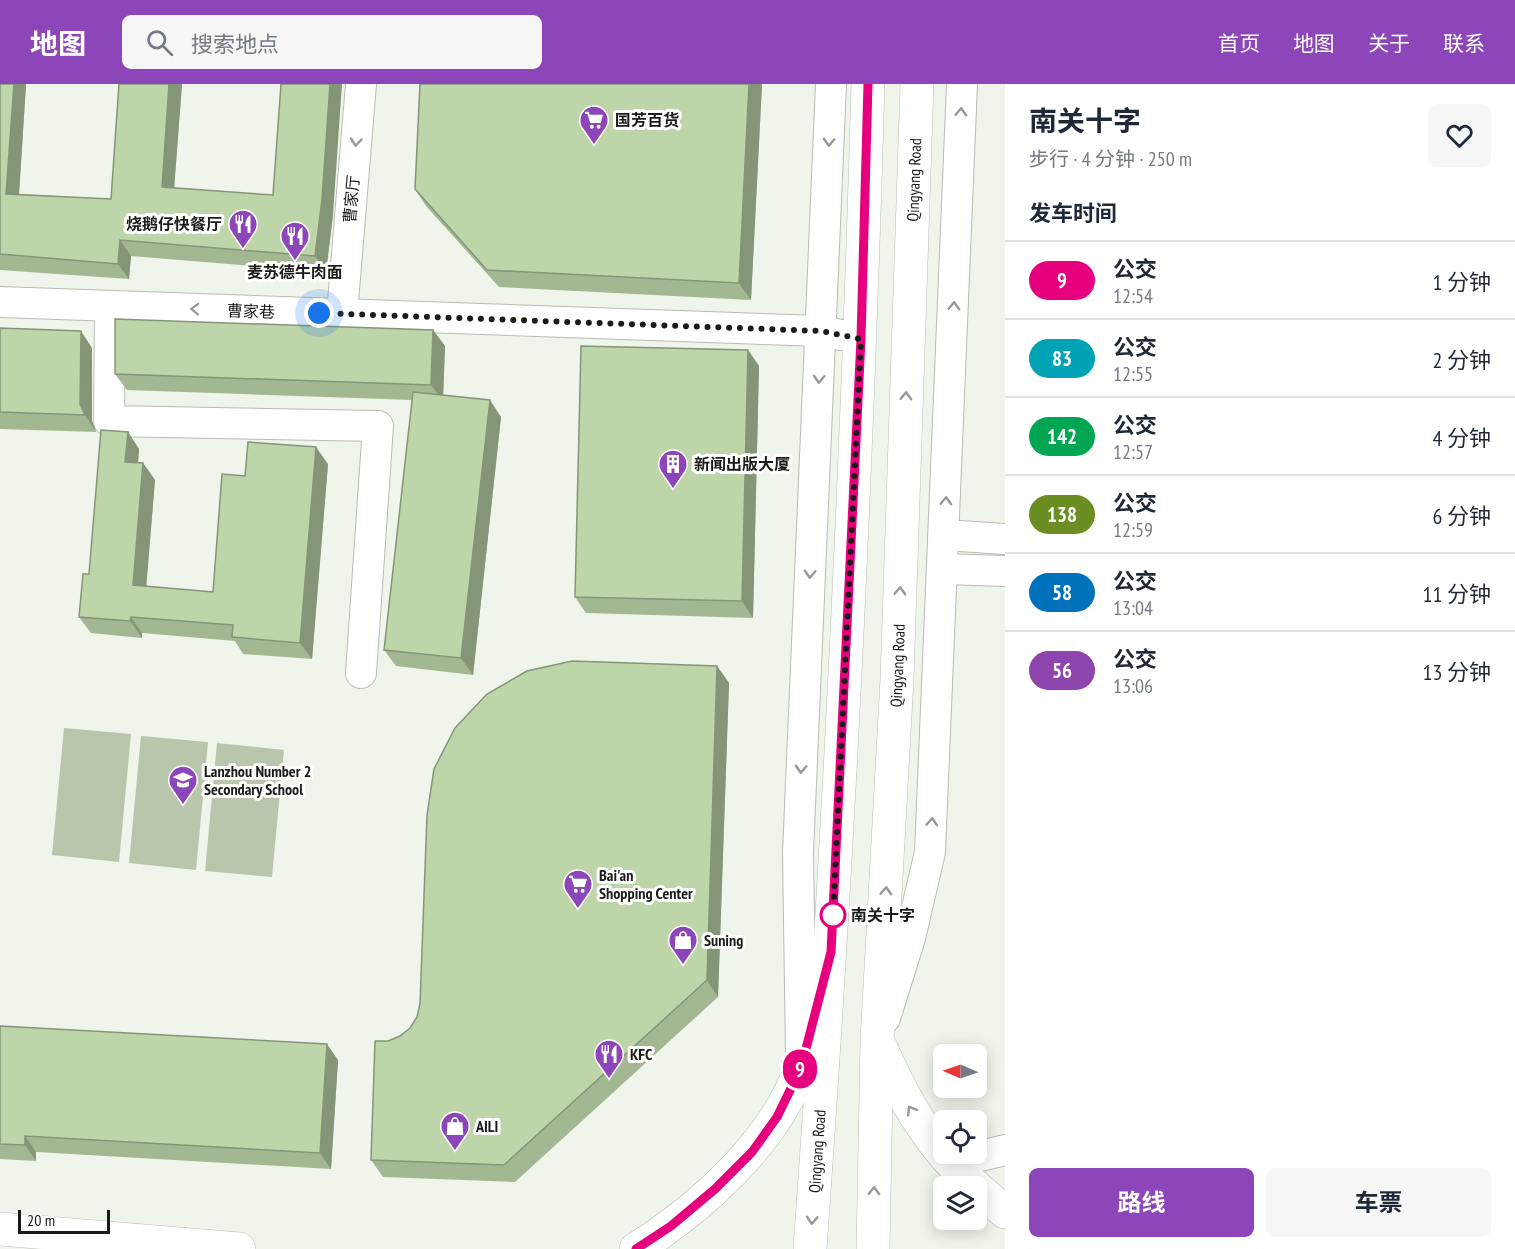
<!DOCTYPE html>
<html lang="zh">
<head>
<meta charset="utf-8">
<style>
	:root { --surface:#fff; --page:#f6f6f7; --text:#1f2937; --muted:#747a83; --line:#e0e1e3; --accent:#8d46b9 }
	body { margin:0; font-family:"PT Sans Narrow","Noto Sans SC",sans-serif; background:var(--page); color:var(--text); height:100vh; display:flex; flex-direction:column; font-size:22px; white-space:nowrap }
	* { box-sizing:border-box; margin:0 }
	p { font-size:20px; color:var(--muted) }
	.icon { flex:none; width:33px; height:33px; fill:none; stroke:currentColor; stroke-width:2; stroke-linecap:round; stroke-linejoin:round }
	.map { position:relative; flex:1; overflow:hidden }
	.side { display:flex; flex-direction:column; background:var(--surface); width:510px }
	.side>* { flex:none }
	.badge { padding:0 12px; border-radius:20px; font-size:21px; line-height:39px }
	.needle { width:39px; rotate:272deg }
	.controls { position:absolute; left:933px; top:960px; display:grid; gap:12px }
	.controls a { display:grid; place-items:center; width:54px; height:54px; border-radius:9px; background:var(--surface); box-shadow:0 3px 15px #0003; font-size:30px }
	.scale { position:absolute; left:18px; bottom:15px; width:92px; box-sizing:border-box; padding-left:6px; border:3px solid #191b17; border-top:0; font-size:16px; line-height:21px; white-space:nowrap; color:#191b17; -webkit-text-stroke:4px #fff; paint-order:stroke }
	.you { position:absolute; width:30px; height:30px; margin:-15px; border:4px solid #fff; border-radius:50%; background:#1a73e8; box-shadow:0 0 0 9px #1a73e833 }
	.map>.badge { position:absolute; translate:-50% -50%; box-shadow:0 0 0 3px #fff }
	h2 { padding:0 24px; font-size:22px; line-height:54px }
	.round { display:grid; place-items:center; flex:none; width:63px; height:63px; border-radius:9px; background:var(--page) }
	.head { display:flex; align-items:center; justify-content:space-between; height:102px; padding:0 24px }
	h1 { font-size:28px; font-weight:700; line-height:45px }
	.action { display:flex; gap:12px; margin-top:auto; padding:12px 24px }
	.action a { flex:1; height:69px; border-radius:9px; background:var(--accent); color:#fff; font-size:24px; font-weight:700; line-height:69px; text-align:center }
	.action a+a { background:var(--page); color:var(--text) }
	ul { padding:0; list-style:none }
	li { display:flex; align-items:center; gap:18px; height:78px; padding:0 24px; border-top:2px solid var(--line) }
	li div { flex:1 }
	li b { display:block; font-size:22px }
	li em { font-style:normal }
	li .badge { min-width:66px; font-weight:700; text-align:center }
	header { display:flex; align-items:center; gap:36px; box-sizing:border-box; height:84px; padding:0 30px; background:var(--accent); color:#fff }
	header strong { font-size:28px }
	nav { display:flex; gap:33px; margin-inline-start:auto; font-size:21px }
	.search { width:420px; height:54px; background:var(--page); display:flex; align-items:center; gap:15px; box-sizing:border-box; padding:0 21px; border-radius:9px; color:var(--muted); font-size:22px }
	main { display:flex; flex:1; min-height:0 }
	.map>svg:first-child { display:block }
	.green { fill:#b8c6ac }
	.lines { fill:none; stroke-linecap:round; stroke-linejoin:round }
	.minor-casing { stroke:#b8bdb4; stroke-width:32 }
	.major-casing { stroke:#b8bdb4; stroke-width:34 }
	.minor { stroke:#fff; stroke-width:30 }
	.major { stroke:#fff; stroke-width:33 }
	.wall { fill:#a3b792 }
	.shaded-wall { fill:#859577 }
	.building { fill:#bed5aa; stroke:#859577; stroke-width:1.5 }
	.oneway { stroke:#989897 }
	.line-casing { stroke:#fff; stroke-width:14 }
	.line { stroke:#e6007e; stroke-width:9 }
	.walk { stroke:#191b17; stroke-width:6; stroke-dasharray:0 10.8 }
	.stop-dot { fill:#fff; stroke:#e6007e; stroke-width:3 }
	.labels { text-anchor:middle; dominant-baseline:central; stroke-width:6; stroke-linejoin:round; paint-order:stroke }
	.poi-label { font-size:16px; font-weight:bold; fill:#191b17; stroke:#fff; text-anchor:start }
	.street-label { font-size:16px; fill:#191b17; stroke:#fff }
	.stop-label { font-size:16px; font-weight:bold; fill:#191b17; stroke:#fff; text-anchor:start }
</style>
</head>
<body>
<header>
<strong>地图</strong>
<div class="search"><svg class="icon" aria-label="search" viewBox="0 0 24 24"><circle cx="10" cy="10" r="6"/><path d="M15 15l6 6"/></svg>搜索地点</div>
<nav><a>首页</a><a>地图</a><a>关于</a><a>联系</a></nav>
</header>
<main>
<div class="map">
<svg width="1005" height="1165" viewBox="0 0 1005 1165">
	<rect width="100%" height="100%" fill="#f0f5eb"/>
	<g class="green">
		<polygon points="64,644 131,650 119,778 52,771"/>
		<polygon points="141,652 208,658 196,786 129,779"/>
		<polygon points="217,659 284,666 272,793 205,787"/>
	</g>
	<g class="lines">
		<g class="minor-casing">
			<g id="minor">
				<polyline points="0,218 821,247 841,251"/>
				<polyline points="110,222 109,337 378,342 361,589"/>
				<polyline points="342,230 361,0"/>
				<polyline points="945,451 1005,455"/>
				<polyline points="943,485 1005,487"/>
				<polyline points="885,934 910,854 930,768 962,0"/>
				<polyline points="801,971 798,769 831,0"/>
				<polyline points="951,1079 1005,1066"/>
			</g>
		</g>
		<g class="major-casing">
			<g id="major">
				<path d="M 881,964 C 905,1018 930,1063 975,1102"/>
				<polyline points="976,1103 1005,1128"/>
				<polyline points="0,1145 239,1165"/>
				<path d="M 636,1165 C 701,1124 776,1057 801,983 C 806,970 808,956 812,942"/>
				<path id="s1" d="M 810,1165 C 838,777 857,389 868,0"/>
				<path id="s2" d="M 873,1165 L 877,957 L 897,595 L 917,0"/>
			</g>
		</g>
		<use href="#minor" class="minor"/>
		<use href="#major" class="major"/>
	</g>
	<g class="wall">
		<polygon points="0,0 26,0 19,110 111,115 119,0 182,0 174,104 333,131 326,188 131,172 129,195 0,186"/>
		<polygon points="420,0 762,0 751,216 499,203 426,122 415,105"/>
		<polygon points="0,244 92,264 92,337 96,348 0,345"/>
		<polygon points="433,246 445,262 443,311 501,333 473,591 396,582 384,566 412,316 127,306 115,290"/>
		<polygon points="748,266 759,282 753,534 586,529 575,513"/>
		<polygon points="128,348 139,365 138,379 143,379 155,396 146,502 213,508 245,392 328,380 312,575 243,570 235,557 142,549 142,554 91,549 79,533 89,490"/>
		<polygon points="717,582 729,599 718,913 515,1098 383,1093 371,1076 388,957 400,952 410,944 417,933"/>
		<polygon points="0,942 338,976 331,1085 36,1068 36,1077 0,1075"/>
	</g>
	<g class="shaded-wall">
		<polygon points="14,0 26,0 18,126 6,110"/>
		<polygon points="169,0 182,0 173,119 162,103"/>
		<polygon points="330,0 342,0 333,131 326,188 315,172"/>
		<polygon points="749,0 762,0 751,216 739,199"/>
		<polygon points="120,156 131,172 129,195 118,180"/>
		<polygon points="433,246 445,262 443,317 431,301"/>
		<polygon points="81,247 92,264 92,337 96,348 85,331 80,320"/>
		<polygon points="748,266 759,282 753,534 742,517"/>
		<polygon points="490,316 501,333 473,591 461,574"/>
		<polygon points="128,348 139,365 137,394 125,378"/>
		<polygon points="316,363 328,380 312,575 300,559"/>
		<polygon points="143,379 155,396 145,518 133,501"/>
		<polygon points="131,533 142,549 142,554 130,537"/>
		<polygon points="717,582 729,599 718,913 707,896"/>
		<polygon points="327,960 338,976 331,1085 320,1069"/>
		<polygon points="25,1052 36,1068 36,1077 25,1061"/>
	</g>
	<g class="building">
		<polygon points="0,0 14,0 6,110 111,115 119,0 169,0 162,103 273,111 281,0 330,0 322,115 315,172 120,156 118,180 0,170"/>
		<polygon points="420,0 749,0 739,199 487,186 415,105"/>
		<polygon points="115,235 433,246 431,301 115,290"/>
		<polygon points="0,244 81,247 80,320 85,331 0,328"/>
		<polygon points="581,262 748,266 742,517 575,513"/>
		<polygon points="413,308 490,316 461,574 384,566"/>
		<polygon points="101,346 128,348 125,378 143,379 133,501 213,508 222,390 245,392 248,358 316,363 300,559 232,553 233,541 131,533 130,537 79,533 83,490 89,490"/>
		<polygon points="572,577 717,582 707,896 504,1081 371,1076 375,957 388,957 400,952 410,944 417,933 420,920 427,731 434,685 455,644 487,610 527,587"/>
		<polygon points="0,942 327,960 320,1069 25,1052 25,1061 0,1060"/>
	</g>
	<defs><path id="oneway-chevron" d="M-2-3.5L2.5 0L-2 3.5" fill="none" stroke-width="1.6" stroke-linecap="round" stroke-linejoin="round" transform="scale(1.5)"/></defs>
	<g class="oneway">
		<use href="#oneway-chevron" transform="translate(961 28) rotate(-88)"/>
		<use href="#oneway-chevron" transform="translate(356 58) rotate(95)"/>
		<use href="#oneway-chevron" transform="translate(829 58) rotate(92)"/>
		<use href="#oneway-chevron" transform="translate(954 222) rotate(-88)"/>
		<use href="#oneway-chevron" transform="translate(195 225) rotate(-178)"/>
		<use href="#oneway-chevron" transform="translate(819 295) rotate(93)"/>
		<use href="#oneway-chevron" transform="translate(906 312) rotate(-88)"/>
		<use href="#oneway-chevron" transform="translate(946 417) rotate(-88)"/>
		<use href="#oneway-chevron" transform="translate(810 490) rotate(93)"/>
		<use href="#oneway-chevron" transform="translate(900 507) rotate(-88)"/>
		<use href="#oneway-chevron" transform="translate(801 685) rotate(93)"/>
		<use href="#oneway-chevron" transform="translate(932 738) rotate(-86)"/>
		<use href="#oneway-chevron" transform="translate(886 807) rotate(-87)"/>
		<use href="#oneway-chevron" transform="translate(911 1026) rotate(-122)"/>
		<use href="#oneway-chevron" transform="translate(874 1107) rotate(-89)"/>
		<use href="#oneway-chevron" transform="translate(812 1136) rotate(94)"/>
	</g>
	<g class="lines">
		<g class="line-casing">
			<polyline id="line" points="636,1165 671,1142 715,1105 752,1068 777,1033 801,984 831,868 861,255 868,0"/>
		</g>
		<use href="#line" class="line"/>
		<polyline class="walk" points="319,229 821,247 861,255 833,831"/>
	</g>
	<defs>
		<g id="supermarket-pin" transform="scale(1.5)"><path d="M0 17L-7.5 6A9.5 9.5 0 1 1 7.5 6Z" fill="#8d46b9" stroke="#fff"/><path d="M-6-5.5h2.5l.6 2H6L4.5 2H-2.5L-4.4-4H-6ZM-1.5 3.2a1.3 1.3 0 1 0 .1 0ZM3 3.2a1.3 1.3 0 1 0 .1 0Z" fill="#fff"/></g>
		<g id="restaurant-pin" transform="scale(1.5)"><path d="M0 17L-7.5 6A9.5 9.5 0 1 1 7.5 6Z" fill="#8d46b9" stroke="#fff"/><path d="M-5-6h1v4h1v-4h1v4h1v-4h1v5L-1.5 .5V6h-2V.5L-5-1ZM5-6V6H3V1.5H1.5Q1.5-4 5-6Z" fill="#fff"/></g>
		<g id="building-pin" transform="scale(1.5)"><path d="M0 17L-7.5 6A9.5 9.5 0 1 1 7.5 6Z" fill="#8d46b9" stroke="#fff"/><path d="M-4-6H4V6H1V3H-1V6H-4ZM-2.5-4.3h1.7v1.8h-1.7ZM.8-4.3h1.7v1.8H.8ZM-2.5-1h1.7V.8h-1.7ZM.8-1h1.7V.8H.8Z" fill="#fff"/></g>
		<g id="school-pin" transform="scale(1.5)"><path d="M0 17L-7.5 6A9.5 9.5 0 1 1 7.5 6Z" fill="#8d46b9" stroke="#fff"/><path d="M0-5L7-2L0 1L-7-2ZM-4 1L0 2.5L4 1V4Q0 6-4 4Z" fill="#fff"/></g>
		<g id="shop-pin" transform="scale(1.5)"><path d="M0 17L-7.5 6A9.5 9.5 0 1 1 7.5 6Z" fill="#8d46b9" stroke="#fff"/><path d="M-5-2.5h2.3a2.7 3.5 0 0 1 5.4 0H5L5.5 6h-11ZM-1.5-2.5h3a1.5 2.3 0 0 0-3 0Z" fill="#fff"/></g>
	</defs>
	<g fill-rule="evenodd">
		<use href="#supermarket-pin" x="594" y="36"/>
		<use href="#restaurant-pin" x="243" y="140"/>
		<use href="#restaurant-pin" x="295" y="152"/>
		<use href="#building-pin" x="673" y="380"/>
		<use href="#school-pin" x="183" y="696"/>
		<use href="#supermarket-pin" x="578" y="800"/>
		<use href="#shop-pin" x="683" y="856"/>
		<use href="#restaurant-pin" x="609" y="970"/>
		<use href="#shop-pin" x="455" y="1042"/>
	</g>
	<circle class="stop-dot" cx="833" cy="831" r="12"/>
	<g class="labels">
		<g class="poi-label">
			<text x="615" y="36">国芳百货</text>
			<text x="222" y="140" text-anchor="end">烧鹅仔快餐厅</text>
			<text x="295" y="188" text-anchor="middle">麦苏德牛肉面</text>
			<text x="694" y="380">新闻出版大厦</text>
			<text x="204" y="687">Lanzhou Number 2<tspan x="204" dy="18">Secondary School</tspan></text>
			<text x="599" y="791">Bai'an<tspan x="599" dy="18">Shopping Center</tspan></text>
			<text x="704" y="856">Suning</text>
			<text x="630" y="970">KFC</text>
			<text x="476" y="1042">AILI</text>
		</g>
		<g class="street-label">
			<text stroke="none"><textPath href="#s2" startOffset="1070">Qingyang Road</textPath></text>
			<text transform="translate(351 115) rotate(-85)">曹家厅</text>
			<text transform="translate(251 227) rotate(2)">曹家巷</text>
			<text stroke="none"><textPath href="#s2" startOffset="584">Qingyang Road</textPath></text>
			<text stroke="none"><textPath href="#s1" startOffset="98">Qingyang Road</textPath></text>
		</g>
		<g class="stop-label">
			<text x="851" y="831">南关十字</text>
		</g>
	</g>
</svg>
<div class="controls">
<a><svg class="needle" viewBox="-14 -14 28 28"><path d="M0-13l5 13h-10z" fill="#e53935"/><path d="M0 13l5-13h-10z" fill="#747a83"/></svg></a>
<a><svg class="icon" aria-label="locate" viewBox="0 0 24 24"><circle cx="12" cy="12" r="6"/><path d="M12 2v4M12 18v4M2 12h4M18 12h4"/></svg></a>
<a><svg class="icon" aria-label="layers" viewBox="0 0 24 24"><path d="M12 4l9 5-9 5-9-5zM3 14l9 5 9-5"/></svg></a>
</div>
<div class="scale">20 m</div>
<div class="you" style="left:319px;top:229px"></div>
<b class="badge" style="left:800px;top:985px;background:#e6007e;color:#fff">9</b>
</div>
<section class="side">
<div class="head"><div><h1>南关十字</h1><p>步行 · 4 分钟 · 250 m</p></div><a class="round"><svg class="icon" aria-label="heart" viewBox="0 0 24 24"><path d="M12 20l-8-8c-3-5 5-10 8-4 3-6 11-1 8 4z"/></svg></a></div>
<h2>发车时间</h2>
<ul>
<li><span class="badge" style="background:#e6007e;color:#fff">9</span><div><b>公交</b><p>12:54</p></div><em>1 分钟</em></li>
<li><span class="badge" style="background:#00a3b4;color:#fff">83</span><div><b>公交</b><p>12:55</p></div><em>2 分钟</em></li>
<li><span class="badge" style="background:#00a651;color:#fff">142</span><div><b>公交</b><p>12:57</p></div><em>4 分钟</em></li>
<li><span class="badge" style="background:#6b8e23;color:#fff">138</span><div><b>公交</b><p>12:59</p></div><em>6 分钟</em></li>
<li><span class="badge" style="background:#0072bc;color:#fff">58</span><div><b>公交</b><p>13:04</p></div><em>11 分钟</em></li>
<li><span class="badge" style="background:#8e44ad;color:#fff">56</span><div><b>公交</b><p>13:06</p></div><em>13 分钟</em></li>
</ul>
<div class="action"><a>路线</a><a>车票</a></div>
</section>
</main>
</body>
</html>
